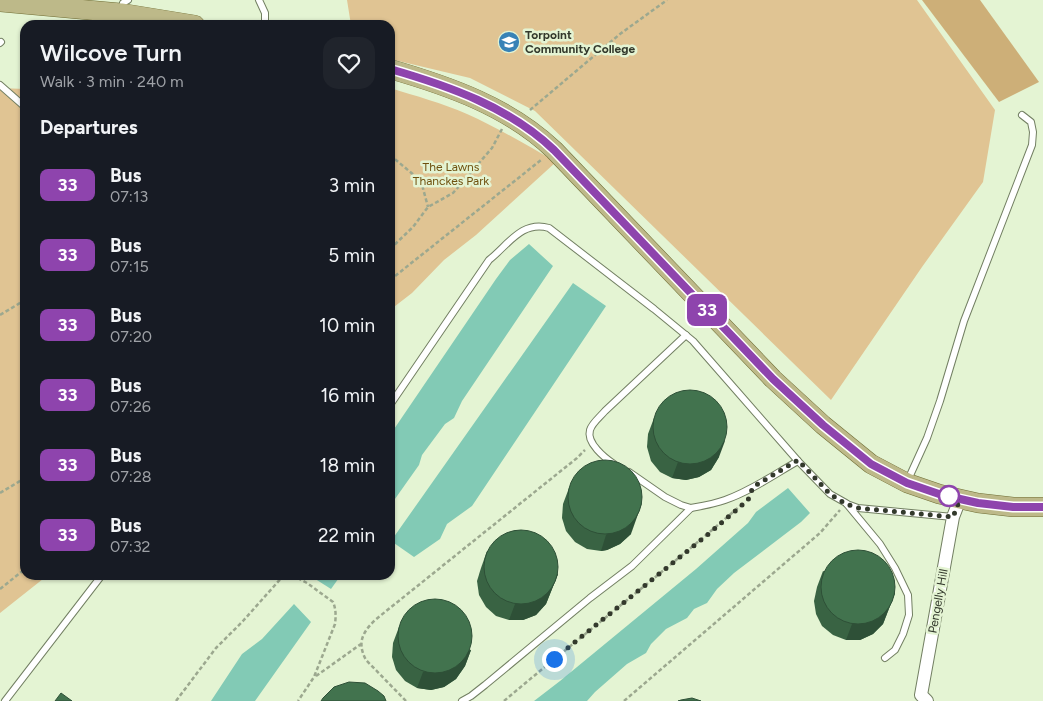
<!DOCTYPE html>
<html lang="en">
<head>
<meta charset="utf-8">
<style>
	:root { --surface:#171b24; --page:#20242c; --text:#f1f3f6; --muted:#9ea1a6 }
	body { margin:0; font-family:Figtree,sans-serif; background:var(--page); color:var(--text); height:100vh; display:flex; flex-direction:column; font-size:19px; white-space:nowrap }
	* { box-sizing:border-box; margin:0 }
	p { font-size:16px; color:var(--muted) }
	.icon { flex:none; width:28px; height:28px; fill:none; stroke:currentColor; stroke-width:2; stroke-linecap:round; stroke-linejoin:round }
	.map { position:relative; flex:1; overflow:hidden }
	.side { position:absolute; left:20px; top:20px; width:375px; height:560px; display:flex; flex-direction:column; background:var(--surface); border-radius:15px; box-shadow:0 1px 4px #0004 }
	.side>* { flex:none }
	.badge { padding:0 10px; border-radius:8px; font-size:18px; line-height:32px }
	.you { position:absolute; width:25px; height:25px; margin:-12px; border:4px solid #fff; border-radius:50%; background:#1a73e8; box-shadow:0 0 0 8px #1a73e833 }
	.map>.badge { position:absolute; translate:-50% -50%; box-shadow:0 0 0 2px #fff }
	h2 { padding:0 20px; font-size:19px; line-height:45px }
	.round { display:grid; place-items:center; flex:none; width:52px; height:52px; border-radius:15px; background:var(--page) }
	.overview { display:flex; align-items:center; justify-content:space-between; height:85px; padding:0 20px }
	h1 { font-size:24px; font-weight:600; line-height:38px }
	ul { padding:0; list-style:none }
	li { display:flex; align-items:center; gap:15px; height:70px; padding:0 20px }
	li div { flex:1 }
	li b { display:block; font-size:19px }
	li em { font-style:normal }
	li .badge { min-width:55px; font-weight:700; text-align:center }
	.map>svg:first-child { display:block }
	.green { fill:#e0c493 }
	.forest { fill:#cdaf78 }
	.water { fill:#82cab5 }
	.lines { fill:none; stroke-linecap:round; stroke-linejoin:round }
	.lane-casing { stroke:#727f62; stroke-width:8 }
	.street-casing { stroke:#727f62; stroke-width:14 }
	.primary-casing { stroke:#706e35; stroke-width:20 }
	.path { stroke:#9ca88f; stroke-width:2.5; stroke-dasharray:4 2.5; stroke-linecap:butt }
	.lane { stroke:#fff; stroke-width:6 }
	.street { stroke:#fff; stroke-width:12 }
	.primary { stroke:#bdb989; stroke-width:19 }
	.wall { fill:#396343 }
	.shaded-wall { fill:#2e5037 }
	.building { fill:#42734e; stroke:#2e5037 }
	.line-casing { stroke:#fff; stroke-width:11 }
	.line { stroke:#8e44ad; stroke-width:8 }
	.walk { stroke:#33392c; stroke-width:5; stroke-dasharray:0 9 }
	.stop-dot { fill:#fff; stroke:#8e44ad; stroke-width:2.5 }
	.labels { text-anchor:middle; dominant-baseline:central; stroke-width:5; stroke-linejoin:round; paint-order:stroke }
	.poi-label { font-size:12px; font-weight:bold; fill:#33392c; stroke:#e4f4d3; text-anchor:start }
	.park-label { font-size:12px; fill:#6f510f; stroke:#e4f4d3 }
	.street-label { font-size:12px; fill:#33392c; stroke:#e4f4d3 }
</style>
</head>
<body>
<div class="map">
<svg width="1043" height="701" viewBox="0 0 1043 701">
	<rect width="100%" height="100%" fill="#e4f4d3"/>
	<g class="green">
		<polygon points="347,0 917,0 995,110 983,182 922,267 831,400 535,111 470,78 390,59 390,25 351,25"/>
		<polygon points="0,88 25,89 25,575 48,575 0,613"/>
		<path d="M 390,88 C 416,96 442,103 467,114 C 498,128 527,145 556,162 L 476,235 L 444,260 L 412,293 L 390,310 Z"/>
	</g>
	<polygon class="forest" points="922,0 980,0 1039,82 999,102"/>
	<g class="water">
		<polygon points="529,244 553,266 462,401 454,418 445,424 422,455 419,465 390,506 390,435 496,279 510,260"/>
		<polygon points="573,283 606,306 472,506 447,524 440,539 414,557 391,541"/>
		<polygon points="788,488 810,513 801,522 734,573 717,589 707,603 694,609 687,618 666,629 651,644 646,653 627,664 595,692 587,701 534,701 560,681 696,569 748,523 756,512"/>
		<polygon points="309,575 341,575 331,589"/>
		<polygon points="294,604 311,622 255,701 211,701 242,654 262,639"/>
	</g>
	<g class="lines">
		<g class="lane-casing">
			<g id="lane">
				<polyline points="259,0 265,13 265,25"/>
				<polyline points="121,12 123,3 128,0"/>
				<polyline points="0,43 1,42"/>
				<polyline points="0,85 25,107"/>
				<path d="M 390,405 L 489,260 C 508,245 522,220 549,228 L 654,309 L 693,341 L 798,461 L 830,494 L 846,503 L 880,544 L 895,568 L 908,595 L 909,615 L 903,634 L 895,650 L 885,658"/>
				<path d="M 614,464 C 605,458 586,443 590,430 C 592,423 600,417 605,411 L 686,335"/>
				<polyline points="907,482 927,438 940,401 964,321 1032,145 1033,132 1031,122 1022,115"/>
				<polyline points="847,504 858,508 953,517"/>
				<path d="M 691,508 C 702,506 714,504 725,500 C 751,491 775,474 798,461"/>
				<polyline points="5,701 102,575"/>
				<polyline points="462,701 471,696 485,685 590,598 632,566 691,508 681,505 665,497 629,472"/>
			</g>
		</g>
		<g class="street-casing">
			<polyline id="street" points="927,701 921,695 953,517 960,499"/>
		</g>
		<g class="primary-casing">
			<g id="primary">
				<polyline points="0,2 121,13 195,25"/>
				<path d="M 390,69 C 449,86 509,107 554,150 L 773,379 L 823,425 L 871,464 L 907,483 L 939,494 L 960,499 L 978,503 L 1013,507 L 1043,507"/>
			</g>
		</g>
		<g class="path">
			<polyline points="530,110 620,34 667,0"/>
			<polyline points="390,155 421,181 428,207"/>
			<polyline points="390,249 413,227 428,207 453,193 492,148 502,129"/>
			<polyline points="390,280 541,160"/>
			<polyline points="0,315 25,300"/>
			<polyline points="0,493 25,478"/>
			<path d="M 292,575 L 307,583 L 333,602 C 336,609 336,616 335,624 L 314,677 L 298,701"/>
			<polyline points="0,589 25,569"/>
			<polyline points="316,676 361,644"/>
			<polyline points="176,701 216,648 243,621 284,575"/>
			<path d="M 406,701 L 366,660 C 357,643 362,633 375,620 L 577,458 L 585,450"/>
			<path d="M 504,701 C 582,635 663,573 740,506"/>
			<polyline points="624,701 820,533 840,510"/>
		</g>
		<use href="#lane" class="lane"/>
		<use href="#street" class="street"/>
		<use href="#primary" class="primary"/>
	</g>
	<g class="wall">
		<polygon points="654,418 719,457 711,470 699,477 686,480 672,478 660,472 651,461 647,447 648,434"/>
		<polygon points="569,488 631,534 620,544 607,550 601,551 587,549 575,542 566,531 562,518 563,504"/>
		<polygon points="487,551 558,574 546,604 536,615 523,620 509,620 496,616 486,607 479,595 477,581 481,568"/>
		<polygon points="823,571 895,593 883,624 873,634 860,640 846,640 833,635 822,626 816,614 814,601 817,587"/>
		<polygon points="399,627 471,650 465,666 456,679 444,687 431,690 417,688 405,681 396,670 392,657 393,643"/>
	</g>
	<g class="shaded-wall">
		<polygon points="725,441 719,457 711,470 699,477 686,480 672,478 678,462"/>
		<polygon points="642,503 631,534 620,544 607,550 601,551 606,535"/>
		<polygon points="558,574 546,604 536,615 523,620 509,620 515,604"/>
		<polygon points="895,593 883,624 873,634 860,640 846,640 852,624"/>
		<polygon points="471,650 465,666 456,679 444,687 431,690 417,688 423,672"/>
	</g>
	<g class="building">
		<circle cx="690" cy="427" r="37"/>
		<circle cx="605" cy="497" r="37"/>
		<circle cx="521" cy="567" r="37"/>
		<circle cx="858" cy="587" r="37"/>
		<circle cx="435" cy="636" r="37"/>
		<polygon points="349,682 365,683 378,691 384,696 386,701 321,701 323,698 334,687"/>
		<polygon points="61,693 72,701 55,701"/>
		<polygon points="692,698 701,701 678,701 681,700"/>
	</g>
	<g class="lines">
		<g class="line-casing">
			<path id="line" d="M 390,69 C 449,86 509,107 554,150 L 773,379 L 823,425 L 871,464 L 907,483 L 939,494 L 960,499 L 978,503 L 1013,507 L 1043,507"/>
		</g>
		<use href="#line" class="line"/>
		<polyline class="walk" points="554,659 706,536 748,500 753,487 798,460 830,494 846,504 858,508 953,517 960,499 949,496"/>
	</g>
	<defs>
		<g id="school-disc" transform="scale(1.125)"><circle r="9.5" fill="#3882b6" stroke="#e4f4d3"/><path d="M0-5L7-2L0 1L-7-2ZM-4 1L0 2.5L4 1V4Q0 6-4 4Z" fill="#fff"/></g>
	</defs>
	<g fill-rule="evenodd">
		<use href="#school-disc" x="509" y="42"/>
	</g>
	<circle class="stop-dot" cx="949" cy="496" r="10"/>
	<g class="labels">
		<g class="poi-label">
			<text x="525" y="35">Torpoint<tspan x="525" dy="14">Community College</tspan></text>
		</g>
		<g class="park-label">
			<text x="451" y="167">The Lawns<tspan x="451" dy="14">Thanckes Park</tspan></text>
		</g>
		<g class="street-label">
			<text transform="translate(938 601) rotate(-80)">Pengelly Hill</text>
		</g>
	</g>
</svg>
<div class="you" style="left:554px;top:659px"></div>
<b class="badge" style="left:707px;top:310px;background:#8e44ad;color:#fff">33</b>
<section class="side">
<div class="overview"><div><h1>Wilcove Turn</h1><p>Walk · 3 min · 240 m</p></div><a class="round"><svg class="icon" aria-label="heart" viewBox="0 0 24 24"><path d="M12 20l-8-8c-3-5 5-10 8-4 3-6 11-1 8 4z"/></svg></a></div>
<h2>Departures</h2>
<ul>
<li><span class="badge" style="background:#8e44ad;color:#fff">33</span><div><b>Bus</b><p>07:13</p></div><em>3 min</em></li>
<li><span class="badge" style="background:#8e44ad;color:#fff">33</span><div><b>Bus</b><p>07:15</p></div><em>5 min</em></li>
<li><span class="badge" style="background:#8e44ad;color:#fff">33</span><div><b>Bus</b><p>07:20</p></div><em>10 min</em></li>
<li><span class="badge" style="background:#8e44ad;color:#fff">33</span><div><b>Bus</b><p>07:26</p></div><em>16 min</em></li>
<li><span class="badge" style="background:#8e44ad;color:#fff">33</span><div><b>Bus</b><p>07:28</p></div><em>18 min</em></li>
<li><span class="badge" style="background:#8e44ad;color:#fff">33</span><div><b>Bus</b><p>07:32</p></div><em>22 min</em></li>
</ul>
</section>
</div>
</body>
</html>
